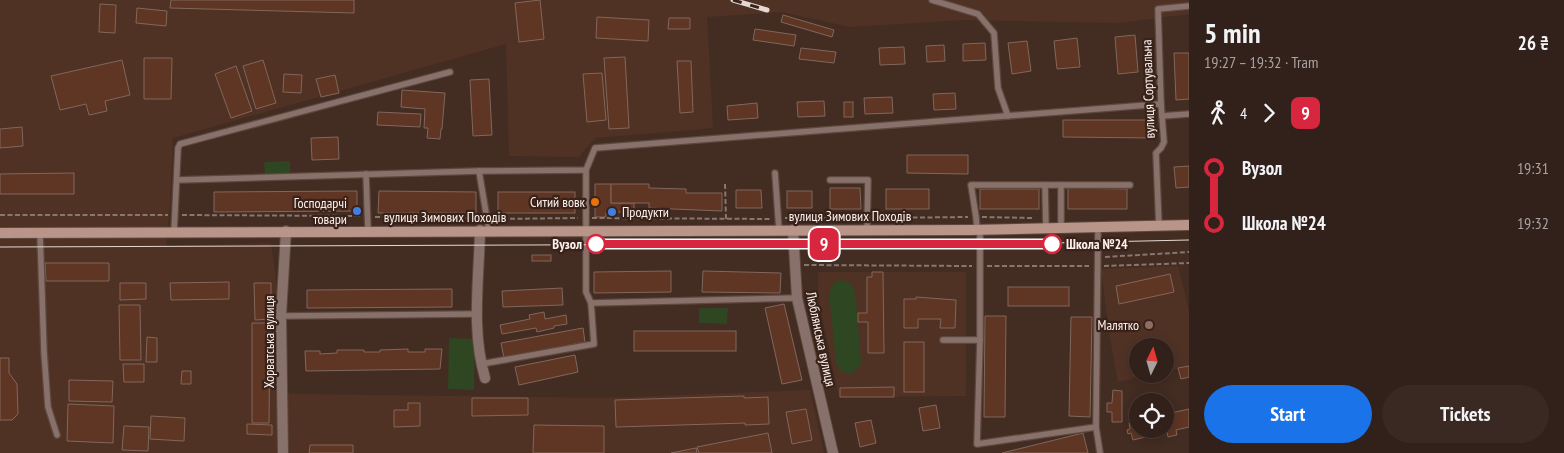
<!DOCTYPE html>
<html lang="en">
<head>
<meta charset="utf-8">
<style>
	:root { --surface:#32211a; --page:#3a2923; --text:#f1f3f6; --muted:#a8a3a2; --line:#4d3e39; --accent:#1a73e8 }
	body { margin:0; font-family:"PT Sans Narrow",sans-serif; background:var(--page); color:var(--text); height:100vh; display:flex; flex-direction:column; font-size:19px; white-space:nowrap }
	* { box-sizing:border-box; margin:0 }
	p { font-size:16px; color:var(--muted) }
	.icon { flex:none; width:28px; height:28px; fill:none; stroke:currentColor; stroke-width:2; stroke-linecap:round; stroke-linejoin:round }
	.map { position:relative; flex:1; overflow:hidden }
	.sheet { display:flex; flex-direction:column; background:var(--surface); width:375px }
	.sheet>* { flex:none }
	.badge { padding:0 10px; border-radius:8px; font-size:18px; line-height:32px }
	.needle { width:32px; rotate:5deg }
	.buttons { position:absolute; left:1129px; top:338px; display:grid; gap:10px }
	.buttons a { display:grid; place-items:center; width:45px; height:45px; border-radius:50%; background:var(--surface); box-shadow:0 2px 12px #0003,0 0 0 1px var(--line); font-size:25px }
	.map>.badge { position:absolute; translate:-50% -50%; box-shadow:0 0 0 2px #fff }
	.legs { display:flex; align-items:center; gap:8px; height:55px; padding:0 15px; font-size:16px }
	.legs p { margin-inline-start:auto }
	.headline { display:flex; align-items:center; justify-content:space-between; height:85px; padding:0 15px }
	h1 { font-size:28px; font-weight:800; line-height:38px }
	.cta { display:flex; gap:10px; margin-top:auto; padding:10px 15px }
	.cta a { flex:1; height:58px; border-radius:30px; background:var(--accent); color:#fff; font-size:20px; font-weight:800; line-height:58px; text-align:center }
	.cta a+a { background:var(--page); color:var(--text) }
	ul { padding:0 15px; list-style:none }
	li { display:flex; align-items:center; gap:18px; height:55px; font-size:19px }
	li i { display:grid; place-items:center; width:8px; height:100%; margin:0 6px; background:currentColor }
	li i::after { content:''; width:12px; height:12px; margin:-6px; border:4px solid; border-radius:50%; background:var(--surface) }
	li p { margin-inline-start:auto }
	li:first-child i { background:linear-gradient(#0000 50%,currentColor 0) }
	li:last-child i { background:linear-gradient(currentColor 50%,#0000 0) }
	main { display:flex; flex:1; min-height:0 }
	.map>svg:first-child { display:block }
	.built { fill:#503225 }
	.green { fill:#2f4622 }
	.building { fill:#5f3523; stroke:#81675c }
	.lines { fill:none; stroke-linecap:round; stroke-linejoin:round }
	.service-casing { stroke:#5d483e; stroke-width:8 }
	.minor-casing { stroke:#5d483e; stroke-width:12 }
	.secondary-casing { stroke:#5d483e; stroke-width:12 }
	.path { stroke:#89766e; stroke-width:2; stroke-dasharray:5 2.5; stroke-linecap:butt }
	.service { stroke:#88716a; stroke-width:5.5 }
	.minor { stroke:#88716a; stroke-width:10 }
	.secondary { stroke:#b89489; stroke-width:10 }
	.tram { stroke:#e5d8d2; stroke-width:1 }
	.rail-casing { stroke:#e5d8d2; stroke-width:5 }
	.rail { stroke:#382219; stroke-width:3; stroke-dasharray:9; stroke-linecap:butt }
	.line-1-casing { stroke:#fff; stroke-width:11 }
	.line-1 { stroke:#d7263d; stroke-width:8 }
	.food-dot { fill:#e8710a; stroke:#382219; stroke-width:2 }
	.shop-dot { fill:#3f7fe0; stroke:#382219; stroke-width:2 }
	.stop-1-dot { fill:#fff; stroke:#d7263d; stroke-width:2.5 }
	.education-dot { fill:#8d6e63; stroke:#382219; stroke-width:2 }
	.labels { text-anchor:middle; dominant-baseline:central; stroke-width:4.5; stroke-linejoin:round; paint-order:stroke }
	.street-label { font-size:14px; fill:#fdf1ec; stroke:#382219 }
	.poi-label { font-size:14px; fill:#fdf1ec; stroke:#382219; text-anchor:end }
	.stop-label { font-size:14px; font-weight:bold; fill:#fdf1ec; stroke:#382219; text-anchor:end }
</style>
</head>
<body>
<main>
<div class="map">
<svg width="1189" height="453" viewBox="0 0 1189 453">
	<rect width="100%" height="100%" fill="#432c22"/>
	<g class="built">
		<polygon points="0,0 1189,0 1189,14 1119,23 964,20 850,27 782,12 707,17 713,128 595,138 579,157 509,156 506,44 173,138 170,205 166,246 271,243 277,287 278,392 297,394 604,398 810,390 824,453 0,453"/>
		<polygon points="1178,266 1189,311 1189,366 1165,371 1165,346 1138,346 1138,374 1154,374 1118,382 1110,338 1101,269"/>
		<polygon points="818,272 966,272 966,396 839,397 818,297"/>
	</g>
	<g class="green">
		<polygon points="290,161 290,173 265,174 264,162"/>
		<polygon points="839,280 849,282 855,291 861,361 859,367 851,374 841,371 836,363 829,293 833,284"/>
		<polygon points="699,308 728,308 727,324 699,323"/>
		<polygon points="449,338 475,339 474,390 448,389"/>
	</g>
	<g class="building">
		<polygon points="171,0 354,0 354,13 170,8"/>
		<polygon points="540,0 544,39 519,42 515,3"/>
		<polygon points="100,4 116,5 115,33 99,32"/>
		<polygon points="137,8 167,11 166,26 136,23"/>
		<polygon points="783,15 834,30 832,37 781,22"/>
		<polygon points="597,17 649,20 648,41 596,38"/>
		<polygon points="669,18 690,18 690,29 668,29"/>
		<polygon points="755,29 796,35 794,46 753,40"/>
		<polygon points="1135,35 1138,72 1118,74 1115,37"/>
		<polygon points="1077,38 1080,67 1057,69 1054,41"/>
		<polygon points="1027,41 1031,71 1012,74 1008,43"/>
		<polygon points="985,43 986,60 963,61 963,44"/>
		<polygon points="944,45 945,61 927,62 926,46"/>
		<polygon points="904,47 905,64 880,65 879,48"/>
		<polygon points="801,48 836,52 834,63 799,59"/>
		<polygon points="1174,53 1189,53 1189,99 1176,100"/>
		<polygon points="625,57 629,128 609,129 604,58"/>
		<polygon points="144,58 172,58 171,99 144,99"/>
		<polygon points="122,60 130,95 105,101 107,111 89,115 86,104 60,110 51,76"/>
		<polygon points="263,60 276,103 256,109 243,66"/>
		<polygon points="677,61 691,61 693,112 680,113"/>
		<polygon points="236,66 252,111 231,118 215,74"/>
		<polygon points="602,73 606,120 587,122 583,74"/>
		<polygon points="284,74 302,75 301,93 283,92"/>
		<polygon points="335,75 339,93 321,97 316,79"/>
		<polygon points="489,79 492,135 473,136 470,80"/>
		<polygon points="402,90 445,93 442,129 441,129 440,139 427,138 428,128 424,128 425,109 401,107"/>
		<polygon points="955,93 956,109 934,110 933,94"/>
		<polygon points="892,97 893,113 865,114 864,98"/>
		<polygon points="824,101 825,116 798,117 797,102"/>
		<rect x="844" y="102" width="9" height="15"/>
		<polygon points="757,103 758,118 728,120 727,106"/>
		<polygon points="378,112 421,114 420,127 377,125"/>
		<polygon points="1063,120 1154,120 1154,138 1063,137"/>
		<polygon points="22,127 23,146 0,148 0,129"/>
		<polygon points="338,137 339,159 312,160 311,138"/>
		<polygon points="907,155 968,155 968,174 907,173"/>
		<polygon points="1189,166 1189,187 1176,188 1174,167"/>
		<polygon points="74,173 74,194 0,194 0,174"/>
		<polygon points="595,184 611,184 611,203 634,203 634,212 606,212 606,217 595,217"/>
		<polygon points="611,184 649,184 649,188 686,189 686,193 722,193 722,211 649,208 649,203 611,203"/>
		<polygon points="830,188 860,188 861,209 830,209"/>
		<polygon points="1068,188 1127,189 1127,209 1068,209"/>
		<rect x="886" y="189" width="43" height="20"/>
		<rect x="980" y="189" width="59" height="20"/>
		<polygon points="736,190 761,190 762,208 736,208"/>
		<polygon points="357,191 357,211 214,212 214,192"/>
		<polygon points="379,191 476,192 476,213 378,213"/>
		<rect x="787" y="191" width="25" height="17"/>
		<rect x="498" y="192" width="77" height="21"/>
		<rect x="532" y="255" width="19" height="6"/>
		<polygon points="45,263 109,263 109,281 46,281"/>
		<polygon points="671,271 671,292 594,293 594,272"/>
		<polygon points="703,271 781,273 780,293 702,292"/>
		<polygon points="872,272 883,272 884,353 868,353 868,322 858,322 858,313 867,313 867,277 872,277"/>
		<polygon points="1170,274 1174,292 1119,304 1116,286"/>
		<polygon points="229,282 229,299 171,300 170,283"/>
		<polygon points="120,283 146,283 146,299 120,300"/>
		<polygon points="254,283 271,283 271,319 255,320"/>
		<rect x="1008" y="287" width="61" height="19"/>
		<polygon points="562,288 563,305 503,307 502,291"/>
		<polygon points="452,289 452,307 307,308 307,290"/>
		<polygon points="916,297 956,300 955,328 940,328 941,319 918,319 918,328 904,328 904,299 916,299"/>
		<polygon points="784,304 802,380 782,384 765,308"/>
		<polygon points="119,305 140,305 141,360 120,360"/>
		<polygon points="544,312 545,319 566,315 567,324 554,326 554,328 537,332 536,328 502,334 500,325 530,319 529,315"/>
		<polygon points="985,316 1006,316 1005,417 984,417"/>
		<polygon points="1071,317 1092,317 1090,417 1069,416"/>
		<polygon points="252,323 270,323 269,423 252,423"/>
		<polygon points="583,328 585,342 504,358 501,343"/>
		<rect x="634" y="331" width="102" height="20"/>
		<polygon points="147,337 157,338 157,362 146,362"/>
		<rect x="904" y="342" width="20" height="50"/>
		<polygon points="408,349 408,352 425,352 425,349 442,349 440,369 306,371 305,351 320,351 320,354 337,353 337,350 364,350 364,352 380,352 380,350"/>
		<polygon points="575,355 578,372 519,385 515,367"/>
		<polygon points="0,358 9,358 9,373 17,384 18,414 12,420 0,420"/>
		<polygon points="123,364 144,364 144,382 124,382"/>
		<polygon points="1189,366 1189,377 1181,379 1178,368"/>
		<polygon points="182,371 191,371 191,384 181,384"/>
		<polygon points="69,380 113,381 112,402 69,401"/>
		<polygon points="894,387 894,397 840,397 840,388"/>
		<polygon points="1113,390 1122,391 1122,422 1112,422 1112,412 1107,412 1107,403 1112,403"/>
		<polygon points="744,396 744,398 768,397 769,424 745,425 745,423 616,427 615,400"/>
		<polygon points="472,398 528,398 528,415 472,416"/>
		<polygon points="408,403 420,403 420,426 394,427 394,410 408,410"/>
		<polygon points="68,404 114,406 113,443 67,441"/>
		<polygon points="936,405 940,428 923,431 919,408"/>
		<polygon points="1170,408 1171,413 1189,409 1189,427 1176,430 1177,435 1168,437 1167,432 1133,440 1131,433 1128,434 1127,430 1130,429 1129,423 1138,421 1138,429 1165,429 1165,409"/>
		<polygon points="806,409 812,440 792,444 786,412"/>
		<polygon points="151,416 185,418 184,441 150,439"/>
		<polygon points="871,420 876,443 860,447 855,423"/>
		<polygon points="247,424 272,425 272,435 247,434"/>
		<polygon points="534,425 604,426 604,453 533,453"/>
		<polygon points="124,426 149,427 148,451 122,450"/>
		<polygon points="768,433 772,453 699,453 697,447"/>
		<polygon points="1083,433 1088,453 1002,453"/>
		<polygon points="310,445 353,445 353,453 309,453"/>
		<polygon points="696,448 697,453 671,453"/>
	</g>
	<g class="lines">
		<g class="service-casing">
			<g id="service">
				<polyline points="932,0 978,14 994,33 998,88 1008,116"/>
				<polyline points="1162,116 1189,114"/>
				<polyline points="586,170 586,292 591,303"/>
				<polyline points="479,171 489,231"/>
				<polyline points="775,173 779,230"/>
				<polyline points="366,174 368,231"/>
				<polyline points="177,180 479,171 586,170 595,148 1161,104"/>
				<polyline points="830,180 868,180 867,230"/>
				<polyline points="1045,185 1046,229"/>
				<polyline points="1061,185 1061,229"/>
				<polyline points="1159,227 1156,153 1161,148 1164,142 1161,104 1158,9 1189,6"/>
				<polyline points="977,229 976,217 971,185 1130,185"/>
				<polyline points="980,229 980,340 977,444 1096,427 1100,453"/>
				<polyline points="174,232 178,148 180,144 450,72"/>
				<polyline points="40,233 44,352 48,407 57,435"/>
				<polyline points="281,316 476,314"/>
				<polyline points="943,340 980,340"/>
				<polyline points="481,364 594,344 591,303 797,298"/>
				<polyline points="1096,427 1098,228"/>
			</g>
		</g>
		<g class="minor-casing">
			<g id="minor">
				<path d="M 480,230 C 479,280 471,330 485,378"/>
				<polyline points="793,230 797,298 833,453"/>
				<polyline points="283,453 281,316 286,231"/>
			</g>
		</g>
		<g class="secondary-casing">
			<polyline id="secondary" points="0,233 971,230 1189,225"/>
		</g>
		<g class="path">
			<polyline points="725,184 726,219"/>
			<polyline points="0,215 168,215"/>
			<polyline points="182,215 360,216"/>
			<polyline points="375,217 480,218"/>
			<polyline points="982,217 1033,218"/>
			<polyline points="592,218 770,219"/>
			<polyline points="785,218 860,218"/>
			<polyline points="875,218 968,217"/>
			<polyline points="495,219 578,218"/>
			<polyline points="1105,257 1189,252"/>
			<polyline points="804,265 972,266"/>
			<polyline points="987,266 1089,266"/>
			<polyline points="1104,266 1189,263"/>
		</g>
		<use href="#service" class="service"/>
		<use href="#minor" class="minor"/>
		<use href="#secondary" class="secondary"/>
		<polyline class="tram" points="0,247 1052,243 1189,240"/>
		<g class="rail-casing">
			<polyline id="rail" points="733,0 767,10"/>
		</g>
		<use href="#rail" class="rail"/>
	</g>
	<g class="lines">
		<g class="line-1-casing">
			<polyline id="line-1" points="596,244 1052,244"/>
		</g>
		<use href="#line-1" class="line-1"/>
	</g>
	<circle class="food-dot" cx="595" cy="202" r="5"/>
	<g class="shop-dot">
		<circle cx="357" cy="211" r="5"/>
		<circle cx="612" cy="212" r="5"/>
	</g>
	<g class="stop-1-dot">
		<circle cx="596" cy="244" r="9"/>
		<circle cx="1052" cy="244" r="9"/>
	</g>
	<circle class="education-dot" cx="1149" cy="325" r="5"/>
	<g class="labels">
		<g class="street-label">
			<text transform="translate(1148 89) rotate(-92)">вулиця Сортувальна</text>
			<text x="850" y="216">вулиця Зимових Походів</text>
			<text x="445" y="217">вулиця Зимових Походів</text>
			<text transform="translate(821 339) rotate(78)">Люблянська вулиця</text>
			<text transform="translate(269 342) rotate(-90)">Хорватська вулиця</text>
		</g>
		<g class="poi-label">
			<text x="585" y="202">Ситий вовк</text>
			<text x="347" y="203">Господарчі<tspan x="347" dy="16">товари</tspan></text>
			<text x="622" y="212" text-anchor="start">Продукти</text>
			<text x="1139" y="325">Малятко</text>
		</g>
		<g class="stop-label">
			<text x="582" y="244">Вузол</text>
			<text x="1066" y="244" text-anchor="start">Школа №24</text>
		</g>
	</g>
</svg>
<div class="buttons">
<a><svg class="needle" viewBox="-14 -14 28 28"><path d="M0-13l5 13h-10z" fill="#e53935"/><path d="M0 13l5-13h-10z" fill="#a8a3a2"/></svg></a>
<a><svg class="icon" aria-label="locate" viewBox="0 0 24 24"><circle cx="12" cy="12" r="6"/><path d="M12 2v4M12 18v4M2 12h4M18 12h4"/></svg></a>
</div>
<b class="badge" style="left:824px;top:244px;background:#d7263d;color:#fff">9</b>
</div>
<section class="sheet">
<div class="headline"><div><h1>5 min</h1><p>19:27 – 19:32 · Tram</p></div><b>26 ₴</b></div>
<div class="legs"><svg class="icon" aria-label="walk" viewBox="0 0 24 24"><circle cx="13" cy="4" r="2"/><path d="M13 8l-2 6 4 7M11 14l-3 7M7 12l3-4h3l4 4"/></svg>4<svg class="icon" aria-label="forward" viewBox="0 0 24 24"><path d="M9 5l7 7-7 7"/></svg><b class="badge" style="background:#d7263d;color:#fff">9</b></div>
<ul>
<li><i style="color:#d7263d"></i><b>Вузол</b><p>19:31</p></li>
<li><i style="color:#d7263d"></i><b>Школа №24</b><p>19:32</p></li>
</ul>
<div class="cta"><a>Start</a><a>Tickets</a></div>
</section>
</main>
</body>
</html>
